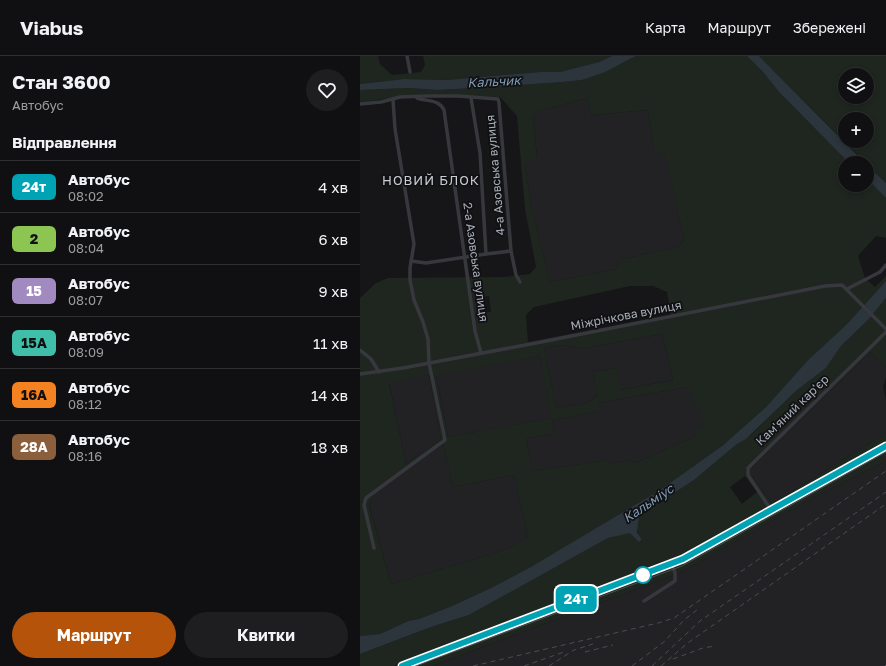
<!DOCTYPE html>
<html lang="uk">
<head>
<meta charset="utf-8">
<style>
	:root { --surface:#101012; --page:#1e1e20; --text:#f1f3f6; --muted:#9c9d9f; --line:#303032; --accent:#b45309 }
	body { margin:0; font-family:"Golos Text",sans-serif; background:var(--page); color:var(--text); height:100vh; display:flex; flex-direction:column; font-size:15px; white-space:nowrap }
	* { box-sizing:border-box; margin:0 }
	p { font-size:13px; color:var(--muted) }
	.icon { flex:none; width:22px; height:22px; fill:none; stroke:currentColor; stroke-width:2; stroke-linecap:round; stroke-linejoin:round }
	.map { position:relative; flex:1; overflow:hidden }
	.panel { display:flex; flex-direction:column; background:var(--surface); width:360px }
	.panel>* { flex:none }
	.badge { padding:0 8px; border-radius:6px; font-size:14px; line-height:26px }
	.tools { position:absolute; left:478px; top:12px; display:grid; gap:8px }
	.tools a { display:grid; place-items:center; width:36px; height:36px; border-radius:50%; background:var(--surface); box-shadow:0 2px 6px #0003,0 0 0 1px var(--line); font-size:20px }
	.map>.badge { position:absolute; translate:-50% -50%; box-shadow:0 0 0 2px #fff }
	h2 { padding:0 12px; font-size:15px; line-height:36px }
	.round { display:grid; place-items:center; flex:none; width:42px; height:42px; border-radius:21px; background:var(--page) }
	.head { display:flex; align-items:center; justify-content:space-between; height:68px; padding:0 12px }
	h1 { font-size:19px; font-weight:700; line-height:30px }
	.cta { display:flex; gap:8px; margin-top:auto; padding:8px 12px }
	.cta a { flex:1; height:46px; border-radius:24px; background:var(--accent); color:#fff; font-size:16px; font-weight:700; line-height:46px; text-align:center }
	.cta a+a { background:var(--page); color:var(--text) }
	ul { padding:0; list-style:none }
	li { display:flex; align-items:center; gap:12px; height:52px; padding:0 12px; border-top:1px solid var(--line) }
	li div { flex:1 }
	li b { display:block; font-size:15px }
	li em { font-style:normal }
	li .badge { min-width:44px; font-weight:700; text-align:center }
	header { display:flex; align-items:center; gap:24px; box-sizing:border-box; height:56px; padding:0 20px; background:var(--surface); border-bottom:1px solid var(--line) }
	header strong { font-size:19px }
	nav { display:flex; gap:22px; margin-inline-start:auto; font-size:14px }
	main { display:flex; flex:1; min-height:0 }
	.map>svg:first-child { display:block }
	.built { fill:#222225 }
	.green { fill:#1e261f; fill-rule:evenodd }
	.water { fill:#2c353c }
	.lines { fill:none; stroke-linecap:round; stroke-linejoin:round }
	.street { stroke:#37383d; stroke-width:3.5 }
	.highway { stroke:#63666e; stroke-width:6 }
	.tram { stroke:#4a4c52; stroke-width:1 }
	.rail { stroke:#4a4c52; stroke-width:1; stroke-dasharray:5 4; stroke-linecap:butt }
	.line-casing { stroke:#fff; stroke-width:9 }
	.line { stroke:#00a3b4; stroke-width:6 }
	.stop-dot { fill:#fff; stroke:#00a3b4; stroke-width:2 }
	.labels { text-anchor:middle; dominant-baseline:central; stroke-width:3.5; stroke-linejoin:round; paint-order:stroke }
	.street-label { font-size:12px; fill:#a8adb8; stroke:#111113 }
	.water-label { font-size:13px; font-style:italic; fill:#7f9bb3; stroke:#111113 }
	.neighbourhood-label { font-size:13px; letter-spacing:1px; fill:#c9ccd4; stroke:#111113 }
</style>
</head>
<body>
<header>
<strong>Viabus</strong>
<nav><a>Карта</a><a>Маршрут</a><a>Збережені</a></nav>
</header>
<main>
<section class="panel">
<div class="head"><div><h1>Стан 3600</h1><p>Автобус</p></div><a class="round"><svg class="icon" aria-label="heart" viewBox="0 0 24 24"><path d="M12 20l-8-8c-3-5 5-10 8-4 3-6 11-1 8 4z"/></svg></a></div>
<h2>Відправлення</h2>
<ul>
<li><span class="badge" style="background:#00a3b4;color:#fff">24т</span><div><b>Автобус</b><p>08:02</p></div><em>4 хв</em></li>
<li><span class="badge" style="background:#8cc552;color:#111">2</span><div><b>Автобус</b><p>08:04</p></div><em>6 хв</em></li>
<li><span class="badge" style="background:#a18ac0;color:#fff">15</span><div><b>Автобус</b><p>08:07</p></div><em>9 хв</em></li>
<li><span class="badge" style="background:#3fbfaa;color:#111">15А</span><div><b>Автобус</b><p>08:09</p></div><em>11 хв</em></li>
<li><span class="badge" style="background:#f58220;color:#111">16А</span><div><b>Автобус</b><p>08:12</p></div><em>14 хв</em></li>
<li><span class="badge" style="background:#8b5e3c;color:#fff">28А</span><div><b>Автобус</b><p>08:16</p></div><em>18 хв</em></li>
</ul>
<div class="cta"><a>Маршрут</a><a>Квитки</a></div>
</section>
<div class="map">
<svg width="526" height="610" viewBox="0 0 526 610">
	<rect width="100%" height="100%" fill="#161618"/>
	<g class="built">
		<polygon points="227,42 232,59 288,54 295,99 305,97 324,183 320,190 260,204 257,213 190,226 172,155 165,110 177,101 173,61 179,55"/>
		<polygon points="302,278 313,324 259,334 257,312 233,316 237,338 229,346 196,352 184,292 201,289 226,292"/>
		<polygon points="510,296 526,311 526,321 523,330 526,345 526,377 412,448 392,420 392,411"/>
		<polygon points="180,300 192,362 88,381 76,319"/>
		<polygon points="69,319 81,384 46,408 29,326"/>
		<polygon points="327,331 347,368 336,380 280,405 272,407 269,404 250,408 249,404 172,415 166,383 194,377 192,364 239,355 238,347"/>
		<polygon points="83,388 93,431 154,419 168,482 142,495 31,528 9,448 14,437"/>
		<polygon points="526,405 526,610 72,610 322,516 445,446"/>
	</g>
	<g class="green">
		<polygon points="0,0 18,0 20,8 32,19 61,16 65,9 63,0 252,0 239,6 200,16 180,16 86,24 44,23 0,28"/>
		<path d="M 276,0 L 387,0 L 403,16 L 419,36 L 489,107 L 485,107 L 485,129 L 507,129 L 507,123 L 526,142 L 526,182 L 516,180 L 498,200 L 505,222 L 515,231 L 526,220 L 526,225 L 487,268 L 448,304 L 406,351 L 362,390 L 300,434 L 169,512 L 131,532 L 92,550 L 59,563 L 48,565 L 20,578 L 0,580 L 0,242 L 16,227 L 28,222 L 144,221 L 170,218 L 176,211 L 165,153 L 157,60 L 140,41 C 109,41 78,36 46,40 C 31,41 16,45 0,46 L 0,34 L 49,32 L 77,34 L 116,32 L 203,26 L 222,24 L 261,8 ZM 227,42 L 232,59 L 288,54 L 295,99 L 305,98 L 324,183 L 320,190 L 260,204 L 257,213 L 190,226 L 172,155 L 165,110 L 177,102 L 173,61 L 179,55 ZM 270,230 L 293,230 L 307,236 L 311,259 L 168,286 L 166,259 L 174,251 ZM 129,240 L 131,256 L 118,257 L 116,242 ZM 302,278 L 313,324 L 260,334 L 257,312 L 233,316 L 237,339 L 229,346 L 196,352 L 184,292 L 201,289 L 226,292 ZM 180,300 L 191,362 L 88,381 L 76,320 ZM 69,319 L 81,384 L 46,408 L 29,327 ZM 327,331 L 346,368 L 334,375 L 336,380 L 280,405 L 272,407 L 269,404 L 250,408 L 249,404 L 172,415 L 166,383 L 194,377 L 192,364 L 240,355 L 238,347 ZM 83,388 L 93,431 L 154,419 L 168,482 L 142,495 L 31,528 L 9,449 L 14,437 Z"/>
		<path d="M 399,0 L 526,0 L 526,127 ZM 485,19 L 507,19 L 507,41 L 485,41 ZM 485,63 L 507,63 L 507,85 L 485,85 Z"/>
		<path d="M 526,242 L 526,311 L 510,296 L 392,411 L 392,420 L 412,448 L 526,377 L 526,385 L 410,452 L 318,502 L 305,506 L 34,610 L 0,610 L 0,598 L 71,571 L 109,559 L 248,482 L 270,476 L 280,486 L 282,484 C 276,476 276,470 279,460 L 334,424 L 377,388 L 391,379 L 436,335 L 466,312 L 481,290 L 509,263 ZM 385,420 L 397,436 L 382,448 L 370,431 Z"/>
		<polygon points="526,392 526,405 445,446 322,516 72,610 49,610 321,507"/>
	</g>
	<g class="water">
		<polygon points="252,0 276,0 245,16 222,24 203,26 116,32 77,34 49,32 0,34 0,28 44,23 86,24 180,16 200,16 239,6"/>
		<polygon points="387,0 399,0 505,107 489,107 419,36 403,16"/>
		<polygon points="507,109 526,127 526,142 507,123"/>
		<polygon points="526,225 526,242 509,263 481,290 466,312 436,335 386,383 377,388 334,424 279,460 277,476 282,484 279,486 270,477 248,482 109,559 71,571 0,598 0,580 20,578 48,565 59,563 92,550 131,532 169,512 300,434 362,390 406,351 448,304 487,268"/>
	</g>
	<g class="lines">
		<g class="street">
			<polyline points="47,0 50,16"/>
			<path d="M 57,42 C 68,46 79,43 84,54 L 115,275 L 121,297"/>
			<polyline points="0,48 21,46 40,41 66,40 98,40 138,43 139,47 151,195"/>
			<polyline points="126,198 151,195 156,219 160,226"/>
			<polyline points="51,205 66,207 126,198 120,97 111,42"/>
			<polyline points="487,233 520,216 526,209"/>
			<polyline points="0,294 11,303 19,316"/>
			<polyline points="0,318 43,312 176,287 465,230 482,229 526,273"/>
			<polyline points="411,454 388,419 388,412 526,276"/>
			<polyline points="14,492 4,449 6,442 85,384 69,307 68,283 63,266 54,244 50,224 50,212 54,188 35,73 33,44"/>
			<polyline points="284,545 315,525 315,517 312,508"/>
		</g>
		<polyline class="highway" points="42,610 323,503 526,390"/>
		<polyline class="tram" points="56,610 322,510 526,396"/>
		<g class="rail">
			<polyline points="225,596 253,589"/>
			<polyline points="313,603 343,592 355,590"/>
			<polyline points="113,610 298,567 314,562 526,415"/>
			<polyline points="164,610 204,596"/>
			<polyline points="189,610 214,594 233,588"/>
			<polyline points="272,610 305,585 324,564 338,553"/>
			<polyline points="292,610 340,565 526,436"/>
			<polyline points="301,610 329,586 526,448"/>
			<polyline points="525,610 526,609"/>
		</g>
	</g>
	<g class="lines">
		<g class="line-casing">
			<polyline id="line" points="42,610 323,503 526,390"/>
		</g>
		<use href="#line" class="line"/>
	</g>
	<circle class="stop-dot" cx="283" cy="519" r="8"/>
	<g class="labels">
		<g class="street-label">
			<text transform="translate(135 119) rotate(-95)">4-а Азовська вулиця</text>
			<text transform="translate(116 206) rotate(82)">2-а Азовська вулиця</text>
			<text transform="translate(266 259) rotate(-11)">Міжрічкова вулиця</text>
			<text transform="translate(432 354) rotate(-44)">Кам'яний кар'єр</text>
		</g>
		<g class="water-label">
			<text transform="translate(134 25) rotate(-3)">Кальчик</text>
			<text transform="translate(288 447) rotate(-34)">Кальміус</text>
		</g>
		<g class="neighbourhood-label">
			<text x="71" y="124">НОВИЙ БЛОК</text>
		</g>
	</g>
</svg>
<div class="tools">
<a><svg class="icon" aria-label="layers" viewBox="0 0 24 24"><path d="M12 4l9 5-9 5-9-5zM3 14l9 5 9-5"/></svg></a>
<a>+</a>
<a>−</a>
</div>
<b class="badge" style="left:216px;top:543px;background:#00a3b4;color:#fff">24т</b>
</div>
</main>
</body>
</html>
